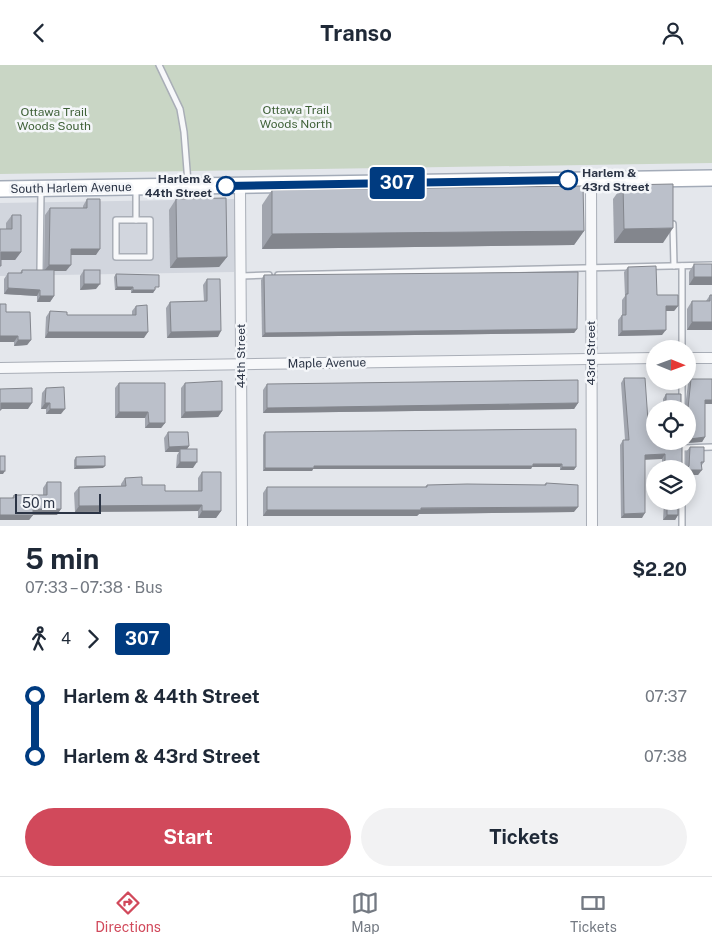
<!DOCTYPE html>
<html lang="en">
<head>
<meta charset="utf-8">
<style>
	:root { --surface:#fff; --page:#f2f2f3; --text:#1f2937; --muted:#747a83; --line:#e0e1e3; --accent:#d1495b }
	body { margin:0; font-family:"Public Sans",sans-serif; background:var(--page); color:var(--text); height:100vh; display:flex; flex-direction:column; font-size:19px; white-space:nowrap }
	* { box-sizing:border-box; margin:0 }
	p { font-size:16px; color:var(--muted) }
	.icon { flex:none; width:28px; height:28px; fill:none; stroke:currentColor; stroke-width:2; stroke-linecap:round; stroke-linejoin:round }
	.map { position:relative; height:461px; overflow:hidden }
	.sheet { display:flex; flex-direction:column; background:var(--surface); flex:1 }
	.sheet>* { flex:none }
	.badge { padding:0 10px; border-radius:4px; font-size:18px; line-height:32px }
	.needle { width:32px; rotate:91deg }
	.tools { position:absolute; left:646px; top:275px; display:grid; gap:10px }
	.tools a { display:grid; place-items:center; width:50px; height:50px; border-radius:50%; background:var(--surface); box-shadow:0 2px 12px #0003; font-size:25px }
	.scale { position:absolute; left:15px; bottom:12px; width:86px; box-sizing:border-box; padding-left:5px; border:2px solid #2b3445; border-top:0; font-size:14px; line-height:18px; white-space:nowrap; color:#2b3445; -webkit-text-stroke:4px #f4f6f9; paint-order:stroke }
	.map>.badge { position:absolute; translate:-50% -50%; box-shadow:0 0 0 2px #fff }
	.legs { display:flex; align-items:center; gap:8px; height:55px; padding:0 25px; font-size:16px }
	.legs p { margin-inline-start:auto }
	.headline { display:flex; align-items:center; justify-content:space-between; height:85px; padding:0 25px }
	h1 { font-size:28px; font-weight:700; line-height:38px }
	.primary-button { display:flex; gap:10px; margin-top:auto; padding:10px 25px }
	.primary-button a { flex:1; height:58px; border-radius:30px; background:var(--accent); color:#fff; font-size:20px; font-weight:700; line-height:58px; text-align:center }
	.primary-button a+a { background:var(--page); color:var(--text) }
	ul { padding:0 25px; list-style:none }
	li { display:flex; align-items:center; gap:18px; height:60px; font-size:19px }
	li i { display:grid; place-items:center; width:8px; height:100%; margin:0 6px; background:currentColor }
	li i::after { content:''; width:12px; height:12px; margin:-6px; border:4px solid; border-radius:50%; background:var(--surface) }
	li p { margin-inline-start:auto }
	li:first-child i { background:linear-gradient(#0000 50%,currentColor 0) }
	li:last-child i { background:linear-gradient(currentColor 50%,#0000 0) }
	header { display:flex; justify-content:space-between; align-items:center; height:65px; padding:0 25px; background:var(--surface); font-size:22px; font-weight:700 }
	.tabs { display:flex; justify-content:space-around; align-items:center; height:70px; border-top:1px solid var(--line); background:var(--surface); font-size:14px; color:var(--muted) }
	.tabs a { display:grid; justify-items:center; gap:2px }
	.tabs .current { color:var(--accent) }
	.map>svg:first-child { display:block }
	.built { fill:#d2d6de }
	.green { fill:#c9d6c5 }
	.lines { fill:none; stroke-linecap:round; stroke-linejoin:round }
	.lane-casing { stroke:#a9aeb7; stroke-width:8 }
	.street-casing { stroke:#a9aeb7; stroke-width:12 }
	.primary-casing { stroke:#a3abb8; stroke-width:18 }
	.lane { stroke:#f7f8fa; stroke-width:5 }
	.street { stroke:#f7f8fa; stroke-width:10 }
	.primary { stroke:#fff; stroke-width:15 }
	.wall { fill:#a1a5ae }
	.shaded-wall { fill:#83868d }
	.building { fill:#bbc0ca; stroke:#83868d }
	.line-1-casing { stroke:#fff; stroke-width:11 }
	.line-1 { stroke:#003b80; stroke-width:8 }
	.stop-1-dot { fill:#fff; stroke:#003b80; stroke-width:2.5 }
	.labels { text-anchor:middle; dominant-baseline:central; stroke-width:5; stroke-linejoin:round; paint-order:stroke }
	.park-label { font-size:12px; fill:#3f6138; stroke:#f4f6f9 }
	.stop-label { font-size:12px; font-weight:bold; fill:#2b3445; stroke:#f4f6f9; text-anchor:start }
	.street-label { font-size:12px; fill:#2b3445; stroke:#f4f6f9 }
</style>
</head>
<body>
<header><svg class="icon" aria-label="back" viewBox="0 0 24 24"><path d="M15 5l-7 7 7 7"/></svg>Transo<svg class="icon" aria-label="person" viewBox="0 0 24 24"><circle cx="12" cy="8" r="4"/><path d="M4 21q1-7 8-7t8 7"/></svg></header>
<div class="map">
<svg width="712" height="461" viewBox="0 0 712 461">
	<rect width="100%" height="100%" fill="#e4e7ec"/>
	<polygon class="built" points="236,134 234,207 0,211 0,138"/>
	<polygon class="green" points="0,0 712,0 712,98 0,109"/>
	<g class="lines">
		<g class="lane-casing">
			<g id="lane">
				<polyline points="159,0 180,44 184,67 188,118"/>
				<polyline points="136,123 136,155"/>
				<rect x="116" y="155" width="34" height="37"/>
				<polyline points="673,159 674,201"/>
				<polyline points="682,201 682,284"/>
				<polyline points="40,206 41,126"/>
				<polyline points="278,210 712,200"/>
				<polyline points="241,211 269,210"/>
				<polyline points="682,316 682,344"/>
				<polyline points="682,376 682,404"/>
				<polyline points="682,383 712,382"/>
				<polyline points="682,436 682,461"/>
			</g>
		</g>
		<g class="street-casing">
			<g id="street">
				<polyline points="591,115 592,461"/>
				<polyline points="240,121 242,461"/>
				<polyline points="688,293 712,293"/>
				<polyline points="0,303 655,293"/>
			</g>
		</g>
		<g class="primary-casing">
			<polyline id="primary" points="0,124 712,113"/>
		</g>
		<use href="#lane" class="lane"/>
		<use href="#street" class="street"/>
		<use href="#primary" class="primary"/>
	</g>
	<g class="wall">
		<polygon points="623,120 663,178 614,178 613,134"/>
		<polygon points="272,125 584,166 574,180 262,184 262,140"/>
		<polygon points="87,134 96,190 71,190 66,206 54,206 54,231 50,237 37,237 37,231 4,229 4,214 8,208 20,208 22,205 44,205 45,150 50,143 83,143 83,141"/>
		<polygon points="176,134 227,192 219,202 170,203 169,145"/>
		<polygon points="12,150 21,187 15,195 1,195 0,202 0,164 6,164 6,158"/>
		<polygon points="694,199 712,199 712,220 689,220 689,207"/>
		<polygon points="628,202 657,230 678,241 674,246 666,246 662,270 618,271 618,255 622,250 622,235 625,231 624,207"/>
		<polygon points="84,205 96,224 80,225 80,211"/>
		<polygon points="116,209 157,224 155,224 153,228 131,228 131,225 115,225 114,212"/>
		<polygon points="264,210 577,264 574,268 262,272 261,215"/>
		<polygon points="207,214 218,272 167,273 166,243 170,237 204,236 203,220"/>
		<polygon points="710,230 712,230 712,265 687,265 687,244 692,236 706,236"/>
		<polygon points="136,241 144,273 45,273 46,252 50,246 67,250 132,250 132,246"/>
		<polygon points="6,247 31,275 27,280 14,281 14,277"/>
		<polygon points="624,313 648,356 682,402 686,403 686,387 690,382 704,397 702,400 698,410 688,410 688,404 662,404 662,394 645,394 642,453 621,453 620,380 623,375 625,375 621,318"/>
		<polygon points="691,314 705,339 705,372 702,377 686,378 686,376 688,376 688,344 663,344 663,334 666,329 681,341 685,342 688,319"/>
		<polygon points="119,318 165,358 161,363 145,363 145,353 115,353 115,323"/>
		<polygon points="185,318 222,346 218,352 181,353 181,323"/>
		<polygon points="267,319 578,338 574,344 263,348 263,325"/>
		<polygon points="46,323 61,349 46,349 46,344 41,344 42,328"/>
		<polygon points="576,364 574,405 560,405 560,402 532,402 531,404 313,404 312,406 263,406 263,370 265,367"/>
		<polygon points="168,367 189,381 187,384 193,403 176,403 177,390 179,387 165,387 164,373"/>
		<polygon points="76,392 103,403 74,404 74,395"/>
		<polygon points="202,407 221,446 216,453 198,453 198,446 75,447 74,428 79,422 121,421 121,419 125,413 142,420 165,426 198,426 198,413"/>
		<polygon points="47,417 57,450 33,450 29,455 12,433 14,430 43,430 43,423"/>
		<polygon points="546,418 574,447 419,449 417,451 263,451 263,428 267,422 425,422 427,420 544,420"/>
		<polygon points="664,436 678,436 678,450 675,455 663,455"/>
	</g>
	<g class="shaded-wall">
		<polygon points="673,163 663,178 614,178 624,164"/>
		<polygon points="584,166 574,180 262,184 272,169"/>
		<polygon points="71,184 100,184 96,190 66,190"/>
		<polygon points="1,187 21,187 15,195 0,195"/>
		<polygon points="227,192 219,202 170,203 177,193"/>
		<polygon points="49,200 71,200 66,206 44,206"/>
		<polygon points="694,212 712,212 712,220 689,220"/>
		<polygon points="84,219 100,219 96,224 80,225"/>
		<polygon points="117,222 133,222 131,225 115,225"/>
		<polygon points="8,223 40,225 37,231 4,229"/>
		<polygon points="133,225 155,225 153,228 131,228"/>
		<polygon points="40,231 54,231 50,237 37,237"/>
		<polygon points="666,241 678,241 674,246 662,246"/>
		<polygon points="692,257 712,257 712,265 687,265"/>
		<polygon points="577,264 574,268 262,272 265,268"/>
		<polygon points="666,265 662,270 618,271 622,266"/>
		<polygon points="221,266 218,272 167,273 171,267"/>
		<polygon points="48,267 148,267 144,273 45,273"/>
		<polygon points="0,271 18,271 14,277 0,277"/>
		<polygon points="18,275 31,275 27,280 14,281"/>
		<polygon points="705,335 712,335 712,339 701,339"/>
		<polygon points="1,338 32,338 28,344 0,344"/>
		<polygon points="45,338 50,338 46,344 41,344"/>
		<polygon points="578,338 574,344 263,348 267,343"/>
		<polygon points="50,344 65,344 61,349 46,349"/>
		<polygon points="222,346 218,352 181,353 185,347"/>
		<polygon points="119,347 148,347 145,353 115,353"/>
		<polygon points="149,358 165,358 161,363 145,363"/>
		<polygon points="705,372 702,377 686,378 690,374"/>
		<polygon points="189,381 185,387 180,384 179,387 165,387 169,382"/>
		<polygon points="665,389 662,394 642,395 645,390"/>
		<polygon points="180,397 197,397 193,403 176,403"/>
		<polygon points="562,399 560,402 532,402 531,404 313,404 312,406 263,406 265,403 314,401"/>
		<polygon points="76,401 105,401 103,403 74,404"/>
		<polygon points="562,402 576,402 574,405 560,405"/>
		<polygon points="688,405 702,405 698,410 688,410"/>
		<polygon points="0,406 5,406 3,409 0,409"/>
		<polygon points="202,440 198,446 75,447 79,441"/>
		<polygon points="578,442 574,447 419,449 417,451 263,451 267,445"/>
		<polygon points="33,444 61,444 57,450 33,450 29,455 0,455 0,450"/>
		<polygon points="202,446 221,446 216,453 198,453"/>
		<polygon points="645,448 642,453 621,453 624,449"/>
		<polygon points="667,450 678,450 675,455 663,455"/>
	</g>
	<g class="building">
		<polygon points="673,119 673,163 624,164 623,120"/>
		<polygon points="583,121 584,166 272,169 272,125"/>
		<polygon points="226,133 227,192 177,193 176,134"/>
		<polygon points="87,134 100,134 100,184 71,184 71,200 49,200 50,143 87,143"/>
		<polygon points="12,150 21,150 21,187 1,187 1,201 0,201 0,164 12,164"/>
		<rect x="694" y="199" width="18" height="13"/>
		<polygon points="656,201 657,230 678,230 678,241 666,241 666,265 622,266 622,250 626,250 626,229 628,229 628,202"/>
		<polygon points="22,205 54,205 54,231 40,231 40,225 8,223 8,208 22,208"/>
		<rect x="84" y="205" width="16" height="14"/>
		<polygon points="578,207 577,264 265,268 264,210"/>
		<polygon points="116,209 159,210 159,222 155,222 155,225 133,225 133,222 117,222"/>
		<polygon points="207,214 220,214 221,266 171,267 170,237 207,236"/>
		<polygon points="710,230 712,230 712,257 692,257 692,236 710,236"/>
		<polygon points="0,239 6,239 6,247 30,247 31,275 18,275 18,271 0,271"/>
		<polygon points="147,240 148,267 48,267 50,246 67,247 67,250 136,250 136,241"/>
		<polygon points="624,313 645,313 648,356 655,356 655,376 682,376 682,402 686,404 689,401 690,382 704,382 704,397 701,397 702,405 688,405 688,404 665,404 665,389 645,390 645,448 624,449 623,375 629,375"/>
		<polygon points="691,314 712,314 712,335 705,335 705,372 690,374 688,368 688,344 666,344 666,329 681,329 681,341 688,343"/>
		<polygon points="578,315 578,338 267,343 267,319"/>
		<polygon points="222,316 222,346 185,347 185,318"/>
		<polygon points="119,318 165,318 165,358 149,358 148,347 119,347"/>
		<polygon points="64,322 65,344 50,344 50,338 45,338 46,323"/>
		<polygon points="32,323 32,338 1,338 1,345 0,345 0,324"/>
		<polygon points="576,364 576,402 562,402 562,399 533,399 533,401 314,401 314,403 265,403 265,367"/>
		<polygon points="168,367 188,367 189,381 169,382"/>
		<rect x="180" y="384" width="17" height="13"/>
		<rect x="0" y="391" width="5" height="15"/>
		<polygon points="105,391 105,401 76,401 76,392"/>
		<polygon points="202,407 221,407 221,446 202,446 202,440 79,441 79,422 126,421 125,413 142,412 142,420 165,420 165,426 202,426"/>
		<polygon points="47,417 61,417 61,444 33,444 33,450 0,450 0,433 14,433 14,430 47,430"/>
		<polygon points="546,418 578,420 578,442 421,443 421,445 267,445 267,422 427,422 427,420 467,419 546,420"/>
		<rect x="667" y="436" width="11" height="14"/>
	</g>
	<g class="lines">
		<g class="line-1-casing">
			<polyline id="line-1" points="226,121 568,115"/>
		</g>
		<use href="#line-1" class="line-1"/>
	</g>
	<g class="stop-1-dot">
		<circle cx="568" cy="115" r="9"/>
		<circle cx="226" cy="121" r="9"/>
	</g>
	<g class="labels">
		<g class="park-label">
			<text x="296" y="45">Ottawa Trail<tspan x="296" dy="14">Woods North</tspan></text>
			<text x="54" y="47">Ottawa Trail<tspan x="54" dy="14">Woods South</tspan></text>
		</g>
		<g class="stop-label">
			<text x="582" y="108">Harlem &amp;<tspan x="582" dy="14">43rd Street</tspan></text>
			<text x="212" y="114" text-anchor="end">Harlem &amp;<tspan x="212" dy="14">44th Street</tspan></text>
		</g>
		<g class="street-label">
			<text transform="translate(71 123) rotate(-1)">South Harlem Avenue</text>
			<text transform="translate(591 288) rotate(-90)">43rd Street</text>
			<text transform="translate(241 291) rotate(-90)">44th Street</text>
			<text transform="translate(327 298) rotate(-1)">Maple Avenue</text>
		</g>
	</g>
</svg>
<div class="tools">
<a><svg class="needle" viewBox="-14 -14 28 28"><path d="M0-13l5 13h-10z" fill="#e53935"/><path d="M0 13l5-13h-10z" fill="#747a83"/></svg></a>
<a><svg class="icon" aria-label="locate" viewBox="0 0 24 24"><circle cx="12" cy="12" r="6"/><path d="M12 2v4M12 18v4M2 12h4M18 12h4"/></svg></a>
<a><svg class="icon" aria-label="layers" viewBox="0 0 24 24"><path d="M12 4l9 5-9 5-9-5zM3 14l9 5 9-5"/></svg></a>
</div>
<div class="scale">50 m</div>
<b class="badge" style="left:397px;top:118px;background:#003b80;color:#fff">307</b>
</div>
<section class="sheet">
<div class="headline"><div><h1>5 min</h1><p>07:33 – 07:38 · Bus</p></div><b>$2.20</b></div>
<div class="legs"><svg class="icon" aria-label="walk" viewBox="0 0 24 24"><circle cx="13" cy="4" r="2"/><path d="M13 8l-2 6 4 7M11 14l-3 7M7 12l3-4h3l4 4"/></svg>4<svg class="icon" aria-label="forward" viewBox="0 0 24 24"><path d="M9 5l7 7-7 7"/></svg><b class="badge" style="background:#003b80;color:#fff">307</b></div>
<ul>
<li><i style="color:#003b80"></i><b>Harlem &amp; 44th Street</b><p>07:37</p></li>
<li><i style="color:#003b80"></i><b>Harlem &amp; 43rd Street</b><p>07:38</p></li>
</ul>
<div class="primary-button"><a>Start</a><a>Tickets</a></div>
</section>
<nav class="tabs">
<a class="current"><svg class="icon" aria-label="directions" viewBox="0 0 24 24"><path d="M12 3l9 9-9 9-9-9zM9 14v-3h6M13 9l2 2-2 2"/></svg>Directions</a>
<a><svg class="icon" aria-label="map" viewBox="0 0 24 24"><path d="M3 6l6-2 6 2 6-2v14l-6 2-6-2-6 2zM9 4v14M15 6v14"/></svg>Map</a>
<a><svg class="icon" aria-label="tickets" viewBox="0 0 24 24"><path d="M3 7h18v10H3zM15 7v10"/></svg>Tickets</a>
</nav>
</body>
</html>
